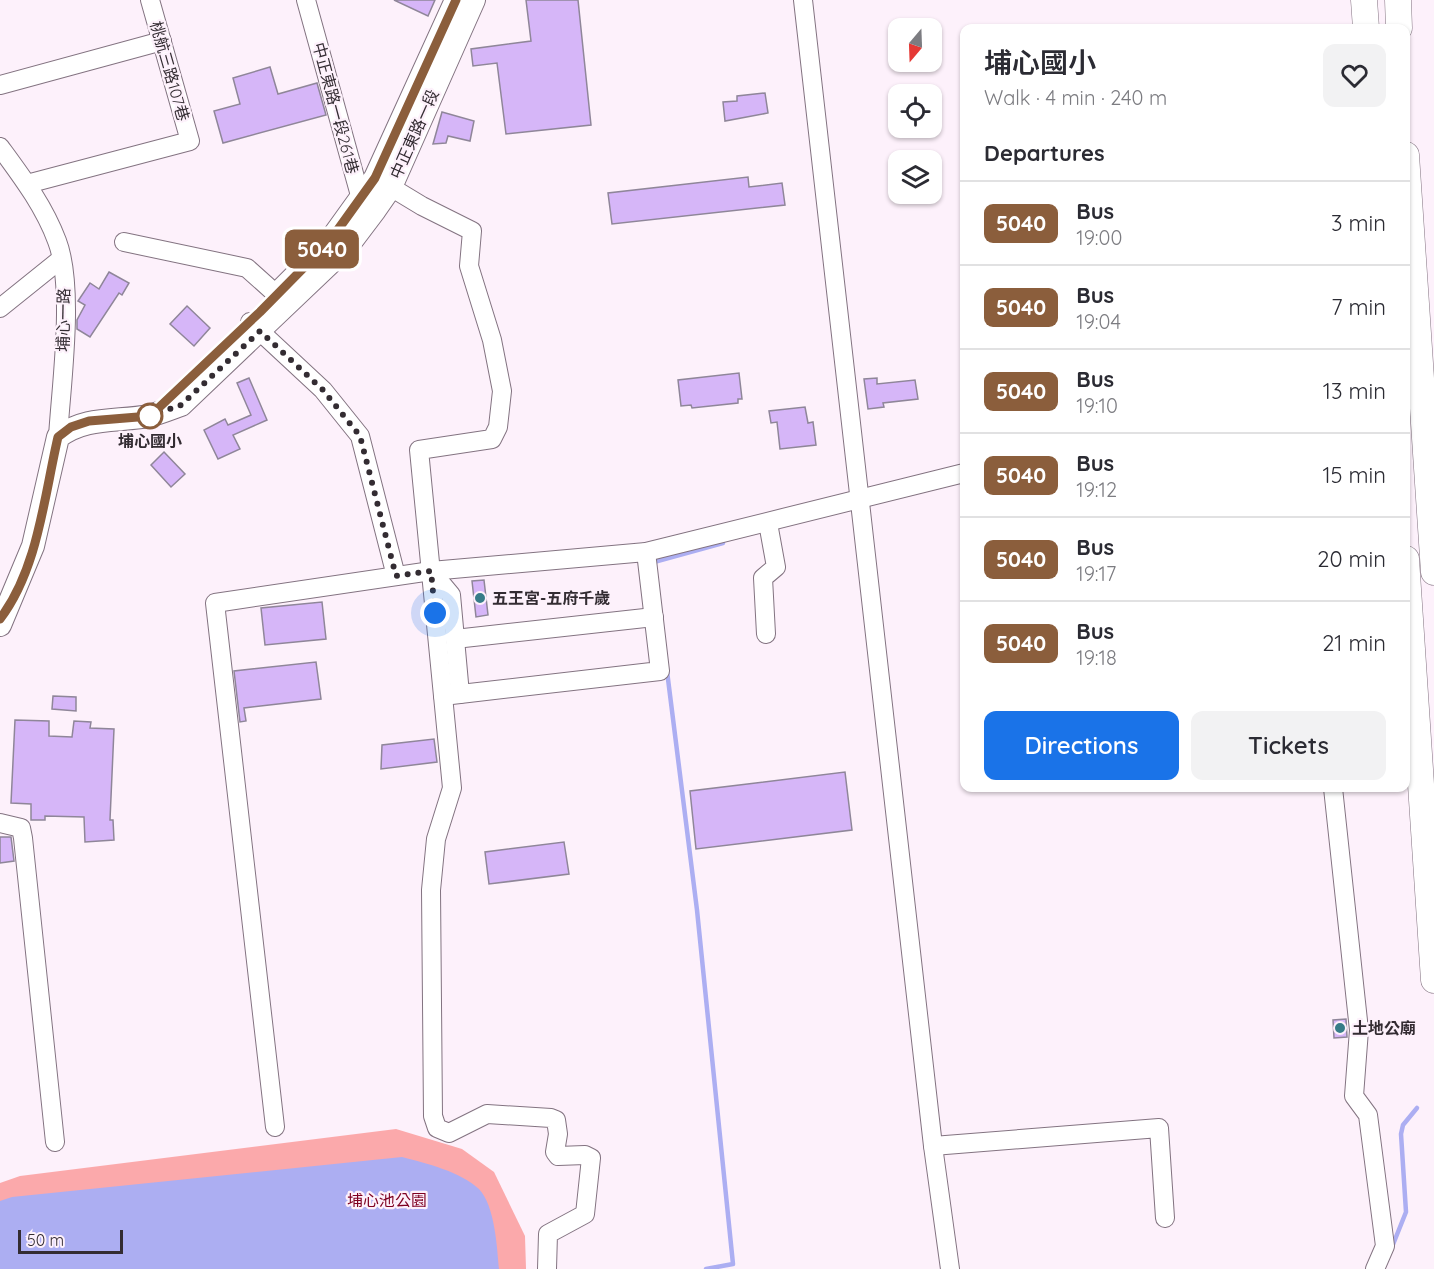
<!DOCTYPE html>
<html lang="en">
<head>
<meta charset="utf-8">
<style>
	:root { --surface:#fff; --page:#f2f2f3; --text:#2b2b33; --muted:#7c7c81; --line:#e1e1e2; --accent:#1a73e8 }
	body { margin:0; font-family:Quicksand,"Noto Sans TC",sans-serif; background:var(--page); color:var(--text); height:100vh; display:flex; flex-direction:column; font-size:22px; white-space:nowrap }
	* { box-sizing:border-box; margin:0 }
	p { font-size:20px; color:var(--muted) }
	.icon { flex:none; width:33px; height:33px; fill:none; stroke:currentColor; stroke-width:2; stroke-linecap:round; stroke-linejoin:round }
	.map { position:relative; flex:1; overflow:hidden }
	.panel { position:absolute; left:960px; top:24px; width:450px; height:768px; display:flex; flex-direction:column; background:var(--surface); border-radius:12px; box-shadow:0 2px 4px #0004 }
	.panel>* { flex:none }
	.badge { padding:0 12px; border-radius:9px; font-size:21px; line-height:39px }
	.needle { width:39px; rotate:199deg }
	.tools { position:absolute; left:888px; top:18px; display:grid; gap:12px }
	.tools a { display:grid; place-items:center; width:54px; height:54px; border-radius:12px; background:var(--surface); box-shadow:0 2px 4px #0004; font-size:30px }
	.scale { position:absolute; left:18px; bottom:15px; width:105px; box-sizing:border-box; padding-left:6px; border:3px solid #332c32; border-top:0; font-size:16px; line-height:21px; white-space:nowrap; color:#332c32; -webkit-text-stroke:4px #fdf1fb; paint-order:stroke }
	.you { position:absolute; width:30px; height:30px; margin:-15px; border:4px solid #fff; border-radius:50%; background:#1a73e8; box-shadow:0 0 0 9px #1a73e833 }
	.map>.badge { position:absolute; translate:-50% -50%; box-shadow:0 0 0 3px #fff }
	h2 { padding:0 24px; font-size:22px; line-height:54px }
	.round { display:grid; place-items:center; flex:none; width:63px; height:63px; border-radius:12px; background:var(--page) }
	.headline { display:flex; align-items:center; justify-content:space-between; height:102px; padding:0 24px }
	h1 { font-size:28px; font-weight:600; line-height:45px }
	.action { display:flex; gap:12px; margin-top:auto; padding:12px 24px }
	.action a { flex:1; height:69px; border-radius:12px; background:var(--accent); color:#fff; font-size:24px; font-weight:600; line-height:69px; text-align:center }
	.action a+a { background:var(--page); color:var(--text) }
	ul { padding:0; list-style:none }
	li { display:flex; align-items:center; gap:18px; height:84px; padding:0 24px; border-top:2px solid var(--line) }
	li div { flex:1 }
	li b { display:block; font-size:22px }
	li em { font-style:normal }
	li .badge { min-width:66px; font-weight:700; text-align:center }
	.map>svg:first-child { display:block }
	.green { fill:#fba9ab }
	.water { fill:#acaef2 }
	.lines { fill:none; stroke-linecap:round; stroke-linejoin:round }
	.stream { stroke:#acaef2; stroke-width:4.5 }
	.building { fill:#d6b6f8; stroke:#8f8699; stroke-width:1.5 }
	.minor-casing { stroke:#837381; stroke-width:20 }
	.major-casing { stroke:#837381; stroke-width:24 }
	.highway-casing { stroke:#837381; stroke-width:27 }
	.minor { stroke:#fff; stroke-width:18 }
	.major { stroke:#fff; stroke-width:22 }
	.highway { stroke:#fff; stroke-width:26 }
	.line-casing { stroke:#fff; stroke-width:14 }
	.line { stroke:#8b5e3c; stroke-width:9 }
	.walk { stroke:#332c32; stroke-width:6; stroke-dasharray:0 10.8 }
	.stop-dot { fill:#fff; stroke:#8b5e3c; stroke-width:3 }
	.poi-dot { fill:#367c88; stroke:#fdf1fb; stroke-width:2 }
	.labels { text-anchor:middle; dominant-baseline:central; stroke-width:4.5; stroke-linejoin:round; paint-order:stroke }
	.street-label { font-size:16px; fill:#332c32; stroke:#fdf1fb }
	.stop-label { font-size:16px; font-weight:bold; fill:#332c32; stroke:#fdf1fb }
	.poi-label { font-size:16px; font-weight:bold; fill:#332c32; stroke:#fdf1fb; text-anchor:start }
	.park-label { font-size:16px; fill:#7e0021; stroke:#fdf1fb }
</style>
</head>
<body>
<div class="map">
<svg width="1434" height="1269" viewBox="0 0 1434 1269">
	<rect width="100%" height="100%" fill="#fdf1fb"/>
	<polygon class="green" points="396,1129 462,1149 494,1172 525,1236 526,1269 0,1269 0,1183 20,1176"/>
	<path class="water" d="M 402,1157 C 426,1163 461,1172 479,1189 C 495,1206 497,1247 499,1269 L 0,1269 L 0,1201 L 12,1197 Z"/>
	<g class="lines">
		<g class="stream">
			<polyline points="654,564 654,562 723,543"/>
			<polyline points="667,671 697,910 733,1264 706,1269"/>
			<polyline points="1392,1247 1406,1212 1401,1134 1403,1125 1417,1108"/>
		</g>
	</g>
	<g class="building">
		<polygon points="394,0 435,0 428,16"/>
		<polygon points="526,0 578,0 591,125 506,134 497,63 473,66 471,49 531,41"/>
		<polygon points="270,67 278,94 317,83 326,115 223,143 214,111 240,104 233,78"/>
		<polygon points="765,93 768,113 725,121 723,102 737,101 737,96"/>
		<polygon points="442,112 474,121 470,141 448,136 446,143 433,144"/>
		<polygon points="748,177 749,187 782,183 785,205 612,224 608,193"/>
		<polygon points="109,272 129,283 122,295 119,293 90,337 77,329 77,320 85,305 78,301 90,283 99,289"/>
		<polygon points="187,306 210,328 194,346 170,324"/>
		<polygon points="739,373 742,399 738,399 738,403 692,408 691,405 681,406 678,380"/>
		<polygon points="249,378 267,420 233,435 240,449 218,459 204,430 225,419 228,425 251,415 237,383"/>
		<polygon points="877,378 877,384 915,380 918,399 883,403 884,407 868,409 864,379"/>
		<polygon points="805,407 808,423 813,422 816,445 780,449 777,422 771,423 769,411"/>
		<polygon points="164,452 185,474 171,487 151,465"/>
		<polygon points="484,580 488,615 476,617 472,581"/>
		<polygon points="322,602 326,639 265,645 261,608"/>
		<polygon points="316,662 321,699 244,708 246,721 240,722 234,671"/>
		<polygon points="53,696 76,697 76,711 52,709"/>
		<polygon points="15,720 49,721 49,736 72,737 74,721 91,722 90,728 114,729 110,820 113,820 114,840 85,842 84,817 45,816 45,820 31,820 31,804 11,803"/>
		<polygon points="434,739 437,762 381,769 382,745"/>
		<polygon points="845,772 852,830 696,849 690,791"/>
		<polygon points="0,837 11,837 14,861 0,863"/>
		<polygon points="564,842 569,874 489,884 485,852"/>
		<polygon points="1346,1019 1347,1037 1334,1038 1333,1020"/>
	</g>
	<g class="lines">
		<g class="minor-casing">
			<g id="minor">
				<polyline points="306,0 361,199 366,204"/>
				<polyline points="803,0 933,1146 950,1269"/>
				<polyline points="0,85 162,41"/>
				<path d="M 0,147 C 22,177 44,206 57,241 C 75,288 61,385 58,437"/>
				<polyline points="379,180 422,206 472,231 469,266 492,340 502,391 498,427 492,439 419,450 452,788 436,839 431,890 433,1116 437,1128 449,1133 487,1114 551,1118 556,1120 558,1134 555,1152 558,1156 585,1155 591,1158 585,1214 548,1234 547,1269"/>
				<polyline points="27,184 190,141 150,0"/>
				<polyline points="124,242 247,268 286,303"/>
				<polyline points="0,308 61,259"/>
				<polyline points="250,322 323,390 360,436 396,576"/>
				<polyline points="431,571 451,595 460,694"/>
				<polyline points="766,634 763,578 776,567 768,523"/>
				<polyline points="455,639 654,617"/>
				<polyline points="443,696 660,671 646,552"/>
				<polyline points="1333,788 1359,1030 1354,1096 1368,1115 1385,1246 1375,1269"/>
				<polyline points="0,823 21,828 23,838 55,1142"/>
				<polyline points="275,1127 215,603 431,571 646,552 964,473"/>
				<polyline points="933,1146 1159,1128 1165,1218"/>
			</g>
		</g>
		<g class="major-casing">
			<g id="major">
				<polyline points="280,291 329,242 375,178 456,0"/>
				<path d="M 0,625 L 33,546 L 58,437 C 86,416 116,422 149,416 C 160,413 170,409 181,405 L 347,247 L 375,210 L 391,187 L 474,0"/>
			</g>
		</g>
		<g class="highway-casing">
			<g id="highway">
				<polyline points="1364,0 1366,28"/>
				<polyline points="1398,0 1399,28"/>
				<polyline points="1406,155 1434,572"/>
				<polyline points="1406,559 1434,980"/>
			</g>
		</g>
		<use href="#minor" class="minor"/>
		<use href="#major" class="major"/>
		<use href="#highway" class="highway"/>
	</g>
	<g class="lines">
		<g class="line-casing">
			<path id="line" d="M 0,619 C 38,569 44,497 58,437 L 71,427 L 89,421 L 150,416 L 260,312 L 329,242 L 375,178 L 456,0"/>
		</g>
		<use href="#line" class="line"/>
		<polyline class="walk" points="150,416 181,405 260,331 323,390 360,436 396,576 431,571 435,613"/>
	</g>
	<circle class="stop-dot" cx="150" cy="416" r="12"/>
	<g class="poi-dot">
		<circle cx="480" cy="598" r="6"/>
		<circle cx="1340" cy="1028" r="6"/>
	</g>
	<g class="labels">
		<g class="street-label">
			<text transform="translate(170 71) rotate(74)">桃航三路107巷</text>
			<text transform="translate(336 108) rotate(75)">中正東路一段261巷</text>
			<text transform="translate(414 134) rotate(-66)">中正東路一段</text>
			<text transform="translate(63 320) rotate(-89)">埔心一路</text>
		</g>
		<g class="stop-label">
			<text x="150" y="441">埔心國小</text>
		</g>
		<g class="poi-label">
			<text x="492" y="598">五王宮-五府千歲</text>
			<text x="1352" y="1028">土地公廟</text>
		</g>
		<g class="park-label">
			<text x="387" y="1200">埔心池公園</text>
		</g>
	</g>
</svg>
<div class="tools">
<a><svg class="needle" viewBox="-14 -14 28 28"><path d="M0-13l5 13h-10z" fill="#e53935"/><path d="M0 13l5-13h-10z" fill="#7c7c81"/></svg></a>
<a><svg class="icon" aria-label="locate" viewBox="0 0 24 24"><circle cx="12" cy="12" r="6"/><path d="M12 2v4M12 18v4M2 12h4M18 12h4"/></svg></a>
<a><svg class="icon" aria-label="layers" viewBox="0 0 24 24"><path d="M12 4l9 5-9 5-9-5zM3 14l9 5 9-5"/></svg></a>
</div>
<div class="scale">50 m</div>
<div class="you" style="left:435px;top:613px"></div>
<b class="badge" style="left:322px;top:249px;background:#8b5e3c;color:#fff">5040</b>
<section class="panel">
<div class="headline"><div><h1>埔心國小</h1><p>Walk · 4 min · 240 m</p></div><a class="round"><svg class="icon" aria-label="heart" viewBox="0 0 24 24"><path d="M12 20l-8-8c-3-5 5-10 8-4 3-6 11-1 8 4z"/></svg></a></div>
<h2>Departures</h2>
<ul>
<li><span class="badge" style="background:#8b5e3c;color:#fff">5040</span><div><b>Bus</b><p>19:00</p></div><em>3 min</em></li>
<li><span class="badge" style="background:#8b5e3c;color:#fff">5040</span><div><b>Bus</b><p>19:04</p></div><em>7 min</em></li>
<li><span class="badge" style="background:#8b5e3c;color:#fff">5040</span><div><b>Bus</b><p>19:10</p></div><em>13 min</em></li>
<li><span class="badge" style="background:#8b5e3c;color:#fff">5040</span><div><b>Bus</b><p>19:12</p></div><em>15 min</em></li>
<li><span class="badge" style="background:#8b5e3c;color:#fff">5040</span><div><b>Bus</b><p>19:17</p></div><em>20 min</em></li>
<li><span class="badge" style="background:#8b5e3c;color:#fff">5040</span><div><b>Bus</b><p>19:18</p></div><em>21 min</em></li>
</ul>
<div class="action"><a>Directions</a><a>Tickets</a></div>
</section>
</div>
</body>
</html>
